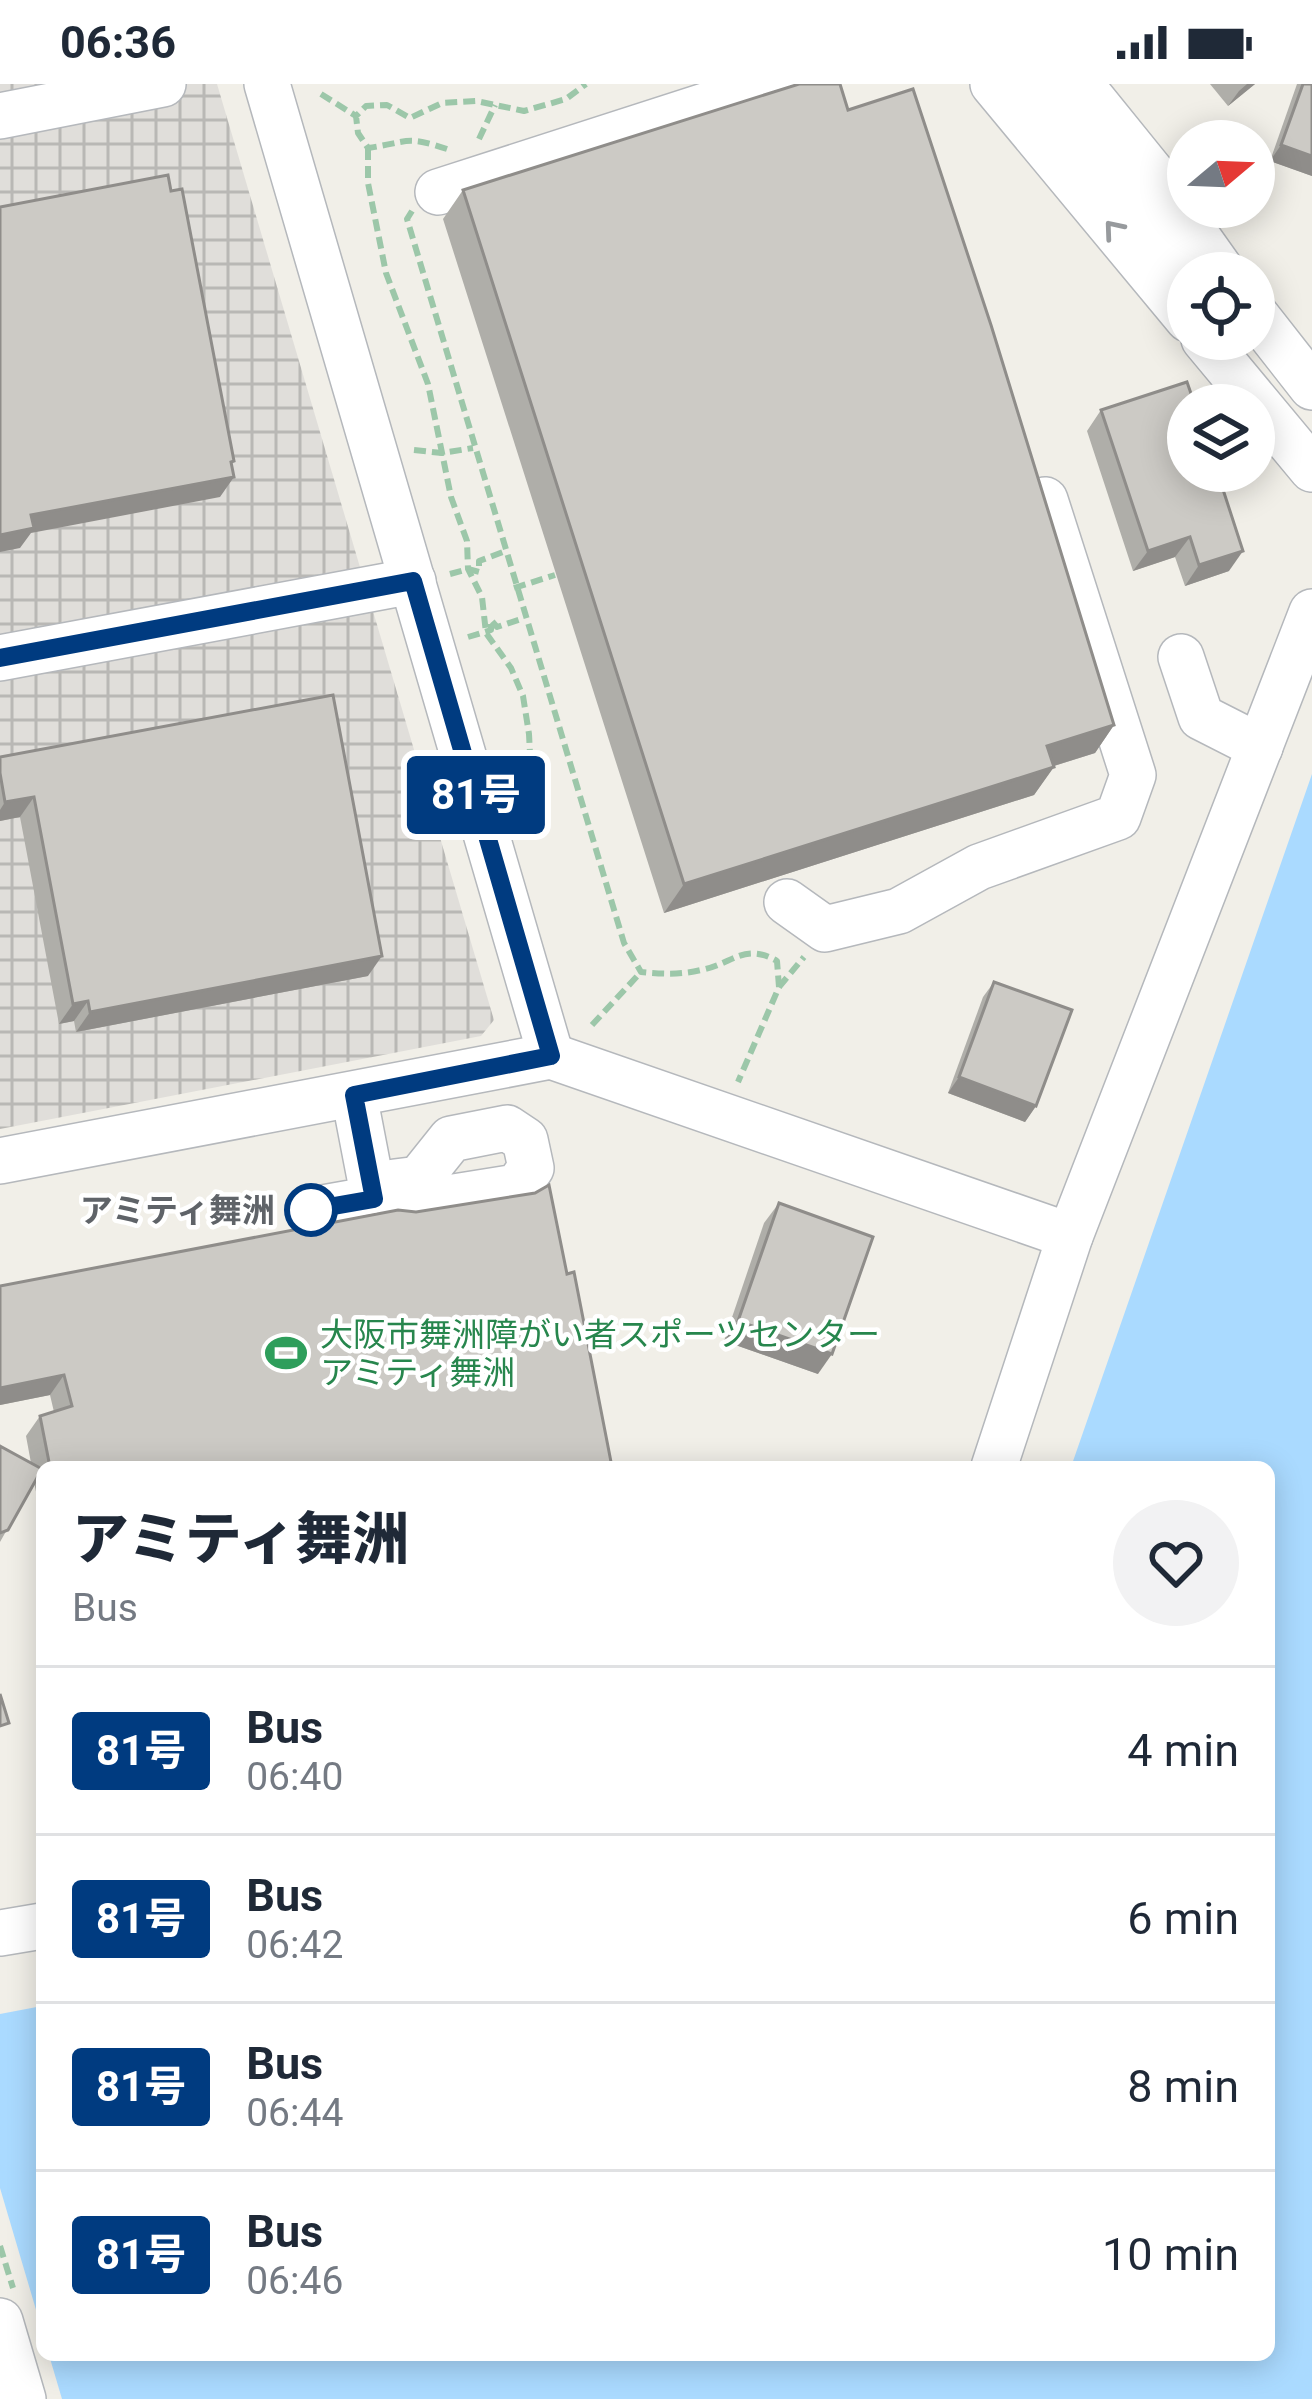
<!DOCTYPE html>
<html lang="en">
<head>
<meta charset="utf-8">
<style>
	:root { --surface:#fff; --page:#f2f2f3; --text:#1f2937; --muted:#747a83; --line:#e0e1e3 }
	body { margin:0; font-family:Roboto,"Noto Sans JP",sans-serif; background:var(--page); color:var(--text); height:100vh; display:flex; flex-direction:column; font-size:45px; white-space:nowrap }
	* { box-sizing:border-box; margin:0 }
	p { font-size:39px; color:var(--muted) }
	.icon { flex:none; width:66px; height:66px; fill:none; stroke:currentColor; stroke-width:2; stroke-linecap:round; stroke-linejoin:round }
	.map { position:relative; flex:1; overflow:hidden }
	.panel { position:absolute; left:36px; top:1377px; width:1239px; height:900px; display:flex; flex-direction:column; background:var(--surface); border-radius:18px; box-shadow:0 6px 30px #0003 }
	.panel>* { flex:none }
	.badge { padding:0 24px; border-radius:9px; font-size:42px; line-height:78px }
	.needle { width:78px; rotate:71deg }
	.tools { position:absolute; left:1167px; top:36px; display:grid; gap:24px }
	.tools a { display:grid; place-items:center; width:108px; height:108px; border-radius:50%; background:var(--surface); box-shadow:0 6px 30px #0003; font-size:60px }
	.map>.badge { position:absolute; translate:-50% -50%; box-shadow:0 0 0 6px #fff }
	.round { display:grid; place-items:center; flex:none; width:126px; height:126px; border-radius:63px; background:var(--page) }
	.headline { display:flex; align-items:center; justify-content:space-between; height:204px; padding:0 36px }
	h1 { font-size:57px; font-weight:800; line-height:90px }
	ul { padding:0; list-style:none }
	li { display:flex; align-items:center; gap:36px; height:168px; padding:0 36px; border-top:3px solid var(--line) }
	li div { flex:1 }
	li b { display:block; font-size:45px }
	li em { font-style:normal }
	li .badge { min-width:132px; font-weight:700; text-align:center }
	.status { display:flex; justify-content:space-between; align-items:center; height:84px; padding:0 60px; background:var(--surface); direction:ltr }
	.status svg { height:33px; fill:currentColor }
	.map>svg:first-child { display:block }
	.industrial { fill:url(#industrial-grid) }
	.water { fill:#aadaff }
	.pier { fill:#f1efe8 }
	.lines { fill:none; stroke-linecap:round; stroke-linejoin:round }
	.minor-casing { stroke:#b5b8bc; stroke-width:48 }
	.path { stroke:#9cc7a9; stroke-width:6; stroke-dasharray:12 6; stroke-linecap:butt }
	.minor { stroke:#fff; stroke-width:45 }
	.wall { fill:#afaea9 }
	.shaded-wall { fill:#8f8d8a }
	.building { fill:#cccac5; stroke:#8f8d8a; stroke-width:3 }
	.oneway { stroke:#979a9d }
	.line-casing { stroke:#fff; stroke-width:27 }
	.line { stroke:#003b80; stroke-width:18 }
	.stop-dot { fill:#fff; stroke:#003b80; stroke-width:6 }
	.labels { text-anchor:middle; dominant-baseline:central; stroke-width:9; stroke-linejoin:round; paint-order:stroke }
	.stop-label { font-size:33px; font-weight:bold; fill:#5f6368; stroke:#fff; text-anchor:end }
	.leisure-label { font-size:33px; fill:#27864d; stroke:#fff; text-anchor:start }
</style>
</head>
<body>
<div class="status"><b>06:36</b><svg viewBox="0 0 49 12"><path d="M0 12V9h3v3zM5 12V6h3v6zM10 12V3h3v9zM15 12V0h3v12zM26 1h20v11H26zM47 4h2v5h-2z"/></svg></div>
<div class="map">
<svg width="1312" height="2315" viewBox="0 0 1312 2315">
	<defs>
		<pattern id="industrial-grid" width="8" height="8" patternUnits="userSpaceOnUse" patternTransform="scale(3)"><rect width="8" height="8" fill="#e0deda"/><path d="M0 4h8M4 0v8" fill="none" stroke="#b9b8b5"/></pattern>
	</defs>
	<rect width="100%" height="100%" fill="#f1efe8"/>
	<polygon class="industrial" points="0,0 217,0 494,936 481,952 0,1045"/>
	<polygon class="water" points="1312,690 1312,2315 0,2315 0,1930 42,1922 42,2271 1269,2271 1269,1383 1071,1383"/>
	<polygon class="pier" points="0,2104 42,2246 42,2271 49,2271 62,2315 0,2315"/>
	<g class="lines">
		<g class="minor-casing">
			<g id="minor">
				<polyline points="267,0 551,972"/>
				<polyline points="993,0 1188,235"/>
				<polyline points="1036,0 1191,189"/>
				<polyline points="1080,0 1152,89 1223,189"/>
				<polyline points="0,32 163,0"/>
				<polyline points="438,108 773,0"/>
				<polyline points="1254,229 1312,303"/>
				<polyline points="1204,255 1312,385"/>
				<polyline points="1181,573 1201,633 1260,663"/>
				<polyline points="0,574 413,497"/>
				<polyline points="787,818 825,845 899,827 979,783 1118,733 1133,691 1045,416"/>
				<polygon points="507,1044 525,1056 531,1084 517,1103 398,1122 374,1115 395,1098 419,1095 451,1055"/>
				<polyline points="0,1077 551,972 1070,1152"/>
				<polyline points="312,1126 374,1115 354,1011"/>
				<polyline points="994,1383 1070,1152 1312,528"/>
				<polyline points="0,1849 42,1842"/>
				<polyline points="0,2237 23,2315"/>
			</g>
		</g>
		<g class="path">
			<polyline points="321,10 356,32"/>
			<polyline points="479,55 495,21"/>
			<polyline points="368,64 368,99 386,189 428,300 451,413 467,457 468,485 482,513 486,549 511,584 523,612 529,650 532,709 522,733"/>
			<path d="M 447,65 C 405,51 409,58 368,64 L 358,49 L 356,32 L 366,22 L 387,21 L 410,34 L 442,19 L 476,17 L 524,27 L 566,15 L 586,0"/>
			<path d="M 412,127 L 407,135 L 624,859 L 641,888 C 662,890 680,891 701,886 C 733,880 744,858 777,877 L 779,903 L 738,998"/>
			<polyline points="414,366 442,369 473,364"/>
			<polyline points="450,490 468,485 479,488 479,477 503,468"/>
			<polyline points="514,504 555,491"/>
			<polyline points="468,553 491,546 491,536 497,543 524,534"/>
			<polyline points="779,903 804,873"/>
			<polyline points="592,941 641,888"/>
			<polyline points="0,2162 13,2204"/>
		</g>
		<use href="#minor" class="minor"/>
	</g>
	<g class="wall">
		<polygon points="1210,0 1255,0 1228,22"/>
		<polygon points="1297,0 1312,0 1312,92 1270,77"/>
		<polygon points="848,26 1114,641 1095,669 1054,682 1034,711 664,829 443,135 463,106"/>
		<polygon points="1101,326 1229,487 1185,502 1175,473 1133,487 1087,347"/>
		<polygon points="0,673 368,892 76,948 74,937 59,940 20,733 0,737"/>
		<polygon points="994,898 1036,1022 1025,1038 948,1009 983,913"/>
		<polygon points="779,1119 818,1290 724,1257 764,1139"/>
		<polygon points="567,1190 612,1383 42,1383 42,1437 34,1398 0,1458 0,1362 31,1379 26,1352 40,1332 54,1328 50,1311 0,1321 0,1202"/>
	</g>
	<g class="shaded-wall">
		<polygon points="1247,0 1255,0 1228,22 1239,7"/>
		<polygon points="1281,61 1312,72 1312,92 1270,77"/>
		<polygon points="234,377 222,395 234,393 220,413 31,449 20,464 0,468 0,451 31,431"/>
		<polygon points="1190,453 1175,473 1133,487 1148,467"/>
		<polygon points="1243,467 1229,487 1185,502 1199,481"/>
		<polygon points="1114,641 1095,669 1028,690 1047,662"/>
		<polygon points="1054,683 1034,711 664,829 684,800"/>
		<polygon points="34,713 20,733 0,737 0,726 5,718"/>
		<polygon points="382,872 368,892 76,948 90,928"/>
		<polygon points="88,917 74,937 59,940 73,920"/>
		<polygon points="959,993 1036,1022 1025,1038 948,1009"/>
		<polygon points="738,1237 832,1270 818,1290 724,1257"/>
		<polygon points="64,1291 50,1311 0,1321 0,1304"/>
	</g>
	<g class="building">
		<polygon points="799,0 840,0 848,26 913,5 991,241 1114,641 1047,662 1054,683 684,800 463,106"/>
		<polygon points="1303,0 1312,0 1312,72 1281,61"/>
		<polygon points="168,91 171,107 182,105 234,377 231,378 234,393 31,431 34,444 0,451 0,123"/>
		<polygon points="1187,298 1195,321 1188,321 1188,387 1217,387 1243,467 1199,481 1190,453 1148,467 1101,326"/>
		<polygon points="333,611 382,872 90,928 88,917 73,920 34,713 5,718 0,689 0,673"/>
		<polygon points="994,898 1072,926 1036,1022 959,993"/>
		<polygon points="549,1101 567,1190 574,1188 612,1383 50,1383 40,1332 72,1322 64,1291 0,1304 0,1202 398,1126 416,1128 535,1109"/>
		<polygon points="779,1119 873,1153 832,1270 738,1237"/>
		<polygon points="0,1362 42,1385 8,1446 0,1449"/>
		<polygon points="0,1610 9,1639 0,1642"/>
	</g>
	<defs><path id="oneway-chevron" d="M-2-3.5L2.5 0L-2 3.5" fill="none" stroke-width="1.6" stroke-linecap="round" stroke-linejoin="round" transform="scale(3)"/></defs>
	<use class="oneway" href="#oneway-chevron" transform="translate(1113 145) rotate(-130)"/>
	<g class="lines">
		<g class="line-casing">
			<polyline id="line" points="0,574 413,497 551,972 354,1011 374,1115 311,1126"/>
		</g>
		<use href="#line" class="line"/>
	</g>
	<defs>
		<g id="stadium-bare" transform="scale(3.24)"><path d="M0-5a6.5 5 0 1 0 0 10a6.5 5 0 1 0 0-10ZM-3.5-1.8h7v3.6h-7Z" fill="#2e9e5b" stroke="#fff" stroke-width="2.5" paint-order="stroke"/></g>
	</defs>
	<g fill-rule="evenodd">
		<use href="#stadium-bare" x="286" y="1269"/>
	</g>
	<circle class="stop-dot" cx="311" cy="1126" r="24"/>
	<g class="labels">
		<g class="stop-label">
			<text x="275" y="1126">アミティ舞洲</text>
		</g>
		<g class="leisure-label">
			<text x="320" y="1250">大阪市舞洲障がい者スポーツセンター<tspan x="320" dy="38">アミティ舞洲</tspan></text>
		</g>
	</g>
</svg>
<div class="tools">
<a><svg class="needle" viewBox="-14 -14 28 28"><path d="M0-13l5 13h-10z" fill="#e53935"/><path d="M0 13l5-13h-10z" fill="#747a83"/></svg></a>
<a><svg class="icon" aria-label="locate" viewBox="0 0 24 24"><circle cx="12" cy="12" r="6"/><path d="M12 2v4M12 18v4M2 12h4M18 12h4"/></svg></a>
<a><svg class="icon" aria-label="layers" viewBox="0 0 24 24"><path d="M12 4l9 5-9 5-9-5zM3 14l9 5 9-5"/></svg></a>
</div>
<b class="badge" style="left:476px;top:711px;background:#003b80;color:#fff">81号</b>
<section class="panel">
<div class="headline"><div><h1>アミティ舞洲</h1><p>Bus</p></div><a class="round"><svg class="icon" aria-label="heart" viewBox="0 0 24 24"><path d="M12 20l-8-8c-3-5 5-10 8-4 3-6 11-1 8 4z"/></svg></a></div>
<ul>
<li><span class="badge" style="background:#003b80;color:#fff">81号</span><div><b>Bus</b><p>06:40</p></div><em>4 min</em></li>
<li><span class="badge" style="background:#003b80;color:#fff">81号</span><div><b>Bus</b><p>06:42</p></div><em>6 min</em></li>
<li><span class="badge" style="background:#003b80;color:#fff">81号</span><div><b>Bus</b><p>06:44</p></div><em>8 min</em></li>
<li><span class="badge" style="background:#003b80;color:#fff">81号</span><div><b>Bus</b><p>06:46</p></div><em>10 min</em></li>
</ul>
</section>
</div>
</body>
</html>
